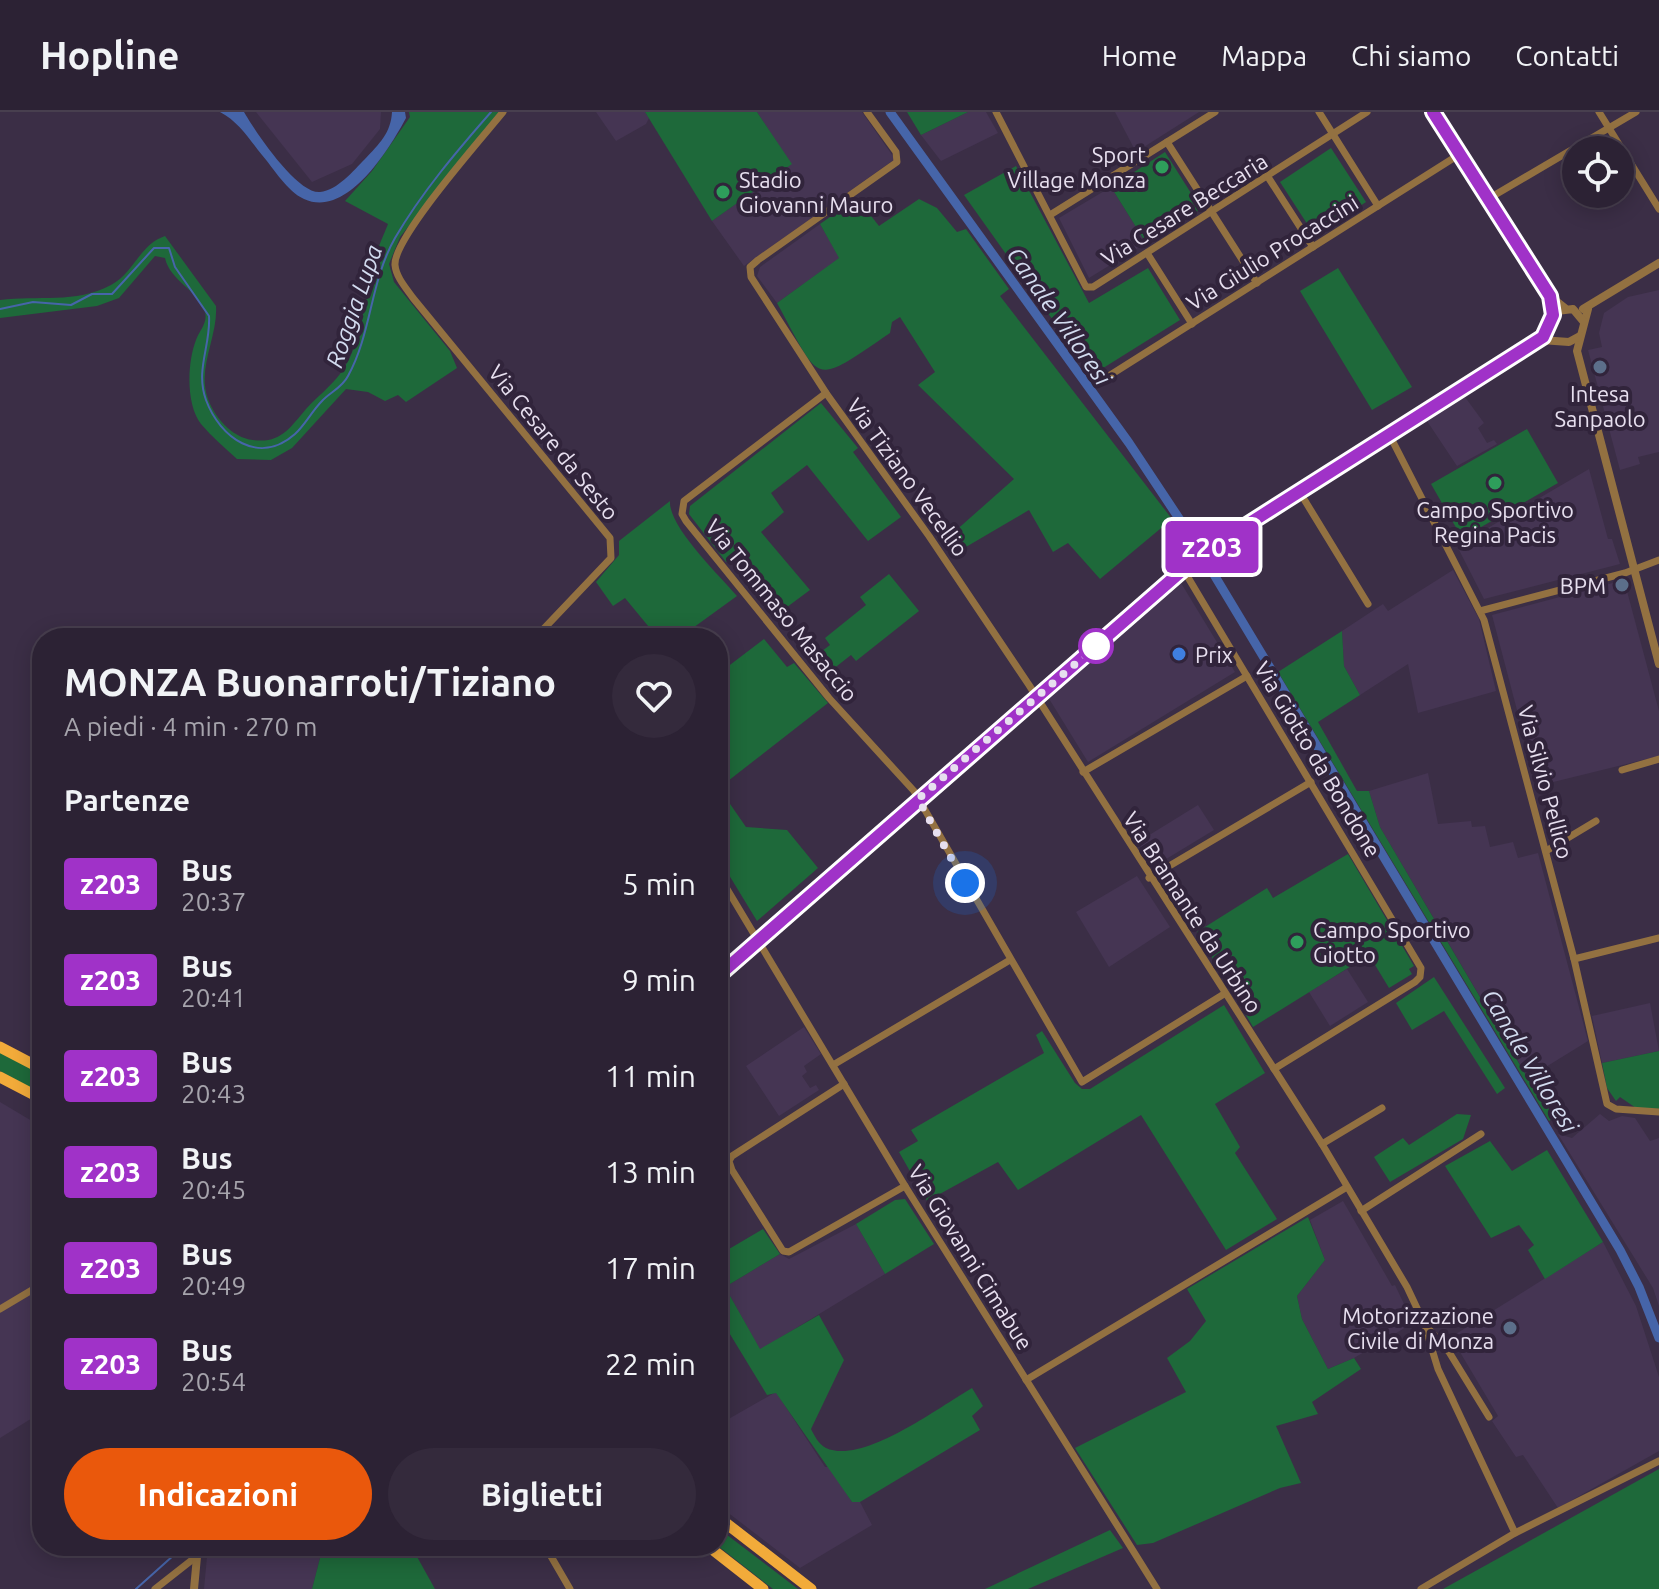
<!DOCTYPE html>
<html lang="it">
<head>
<meta charset="utf-8">
<style>
	:root { --surface:#2c2234; --page:#342a3c; --text:#f1f3f6; --muted:#a6a4ac; --line:#483f4f; --accent:#ea580c }
	body { margin:0; font-family:Ubuntu,sans-serif; background:var(--page); color:var(--text); height:100vh; display:flex; flex-direction:column; font-size:30px; white-space:nowrap }
	* { box-sizing:border-box; margin:0 }
	p { font-size:26px; color:var(--muted) }
	.icon { flex:none; width:44px; height:44px; fill:none; stroke:currentColor; stroke-width:2; stroke-linecap:round; stroke-linejoin:round }
	.map { position:relative; flex:1; overflow:hidden }
	.details { position:absolute; left:32px; top:516px; width:696px; height:928px; display:flex; flex-direction:column; background:var(--surface); border-radius:32px; box-shadow:0 4px 20px #0003,0 0 0 2px var(--line) }
	.details>* { flex:none }
	.badge { padding:0 16px; border-radius:6px; font-size:28px; line-height:52px }
	.tools { position:absolute; left:1562px; top:24px; display:grid; gap:16px }
	.tools a { display:grid; place-items:center; width:72px; height:72px; border-radius:50%; background:var(--surface); box-shadow:0 4px 20px #0003,0 0 0 2px var(--line); font-size:40px }
	.you { position:absolute; width:40px; height:40px; margin:-20px; border:6px solid #fff; border-radius:50%; background:#1a73e8; box-shadow:0 0 0 12px #1a73e833 }
	.map>.badge { position:absolute; translate:-50% -50%; box-shadow:0 0 0 4px #fff }
	h2 { padding:0 32px; font-size:30px; line-height:72px }
	.round { display:grid; place-items:center; flex:none; width:84px; height:84px; border-radius:42px; background:var(--page) }
	.headline { display:flex; align-items:center; justify-content:space-between; height:136px; padding:0 32px }
	h1 { font-size:38px; font-weight:700; line-height:60px }
	.primary-button { display:flex; gap:16px; margin-top:auto; padding:16px 32px }
	.primary-button a { flex:1; height:92px; border-radius:48px; background:var(--accent); color:#fff; font-size:32px; font-weight:700; line-height:92px; text-align:center }
	.primary-button a+a { background:var(--page); color:var(--text) }
	ul { padding:0; list-style:none }
	li { display:flex; align-items:center; gap:24px; height:96px; padding:0 32px }
	li div { flex:1 }
	li b { display:block; font-size:30px }
	li em { font-style:normal }
	li .badge { min-width:88px; font-weight:700; text-align:center }
	header { display:flex; align-items:center; gap:48px; box-sizing:border-box; height:112px; padding:0 40px; background:var(--surface); border-bottom:2px solid var(--line) }
	header strong { font-size:38px }
	nav { display:flex; gap:44px; margin-inline-start:auto; font-size:28px }
	.map>svg:first-child { display:block }
	.built { fill:#453553 }
	.green { fill:#1e693a }
	.water { fill:#4665a9 }
	.lines { fill:none; stroke-linecap:round; stroke-linejoin:round }
	.stream { stroke:#4665a9; stroke-width:2 }
	.canal { stroke:#4665a9; stroke-width:9 }
	.minor { stroke:#937141; stroke-width:7 }
	.tertiary { stroke:#937141; stroke-width:8 }
	.primary { stroke:#f2ab3a; stroke-width:11 }
	.line-casing { stroke:#fff; stroke-width:18 }
	.line { stroke:#a032c8; stroke-width:12 }
	.walk { stroke:#e7dfef; stroke-width:8; stroke-dasharray:0 14.4 }
	.leisure-dot { fill:#2e9e5b; stroke:#31243b; stroke-width:3 }
	.service-dot { fill:#5c6f8a; stroke:#31243b; stroke-width:3 }
	.stop-dot { fill:#fff; stroke:#a032c8; stroke-width:4 }
	.shop-dot { fill:#3f7fe0; stroke:#31243b; stroke-width:3 }
	.labels { text-anchor:middle; dominant-baseline:central; stroke-width:8; stroke-linejoin:round; paint-order:stroke }
	.poi-label { font-size:22px; fill:#e7dfef; stroke:#31243b; text-anchor:end }
	.street-label { font-size:22px; fill:#e7dfef; stroke:#31243b }
	.water-label { font-size:24px; font-style:italic; fill:#d2dbef; stroke:#31243b }
</style>
</head>
<body>
<header>
<strong>Hopline</strong>
<nav><a>Home</a><a>Mappa</a><a>Chi siamo</a><a>Contatti</a></nav>
</header>
<div class="map">
<svg width="1659" height="1477" viewBox="0 0 1659 1477">
	<rect width="100%" height="100%" fill="#3b2e46"/>
	<g class="built">
		<polygon points="256,0 381,0 380,17 352,52 312,70"/>
		<polygon points="596,0 645,0 649,6 646,12 616,29"/>
		<polygon points="757,0 862,0 895,47 744,154 712,109 791,52"/>
		<polygon points="968,0 986,0 998,21 941,49 921,23"/>
		<polygon points="1115,0 1199,0 1136,40"/>
		<polygon points="1111,75 1146,131 1089,166 1059,106"/>
		<polygon points="820,112 840,146 777,191 757,164 760,155"/>
		<polygon points="1659,178 1659,340 1638,345 1640,352 1620,358 1588,238 1602,235 1599,221 1604,201 1628,185"/>
		<polygon points="1465,285 1484,311 1478,316 1487,331 1494,328 1497,332 1457,354 1427,309"/>
		<polygon points="1589,357 1608,427 1612,427 1620,452 1484,487 1457,434"/>
		<polygon points="1453,458 1479,507 1496,579 1418,601 1408,552 1360,583 1344,554 1342,519 1383,492 1388,499"/>
		<polygon points="1624,468 1659,599 1659,644 1537,674 1492,503"/>
		<polygon points="1181,471 1235,560 1088,650 1048,585"/>
		<polygon points="1428,661 1438,712 1471,709 1472,715 1485,714 1490,735 1513,730 1518,746 1538,741 1588,929 1528,966 1380,715 1369,679"/>
		<polygon points="1198,693 1214,718 1153,755 1138,730"/>
		<polygon points="1137,764 1170,815 1109,855 1076,800"/>
		<polygon points="1347,857 1368,890 1330,914 1309,880"/>
		<polygon points="1650,891 1659,939 1602,951 1592,904"/>
		<polygon points="804,915 821,942 804,954 807,960 802,964 810,976 816,973 819,978 779,1004 746,954"/>
		<polygon points="0,990 42,1015 42,1300 0,1326"/>
		<polygon points="1600,1002 1609,1009 1622,1004 1635,1006 1650,1029 1659,1026 1659,1194 1653,1176 1558,1022 1572,1026"/>
		<polygon points="1343,1089 1392,1174 1395,1173 1413,1211 1354,1246 1328,1257 1302,1207 1297,1184 1325,1148 1310,1108"/>
		<polygon points="856,1112 885,1162 760,1238 725,1175 780,1142 789,1147"/>
		<polygon points="1603,1130 1636,1194 1659,1265 1659,1339 1558,1396 1523,1343 1516,1345 1492,1309 1498,1304 1451,1225"/>
		<polygon points="776,1280 825,1355 830,1355 852,1390 860,1390 872,1413 800,1456 718,1393 718,1313"/>
		<polygon points="208,1434 334,1434 320,1446 312,1477 204,1477"/>
	</g>
	<g class="green">
		<path d="M 409,0 L 500,0 L 400,125 L 389,152 L 394,170 L 450,239 L 457,256 L 406,290 L 398,283 L 385,289 L 368,280 L 346,277 L 292,336 L 271,348 L 237,347 C 225,336 212,325 201,312 C 186,293 187,251 196,228 C 199,219 208,211 205,200 C 198,178 170,169 165,146 L 155,144 L 119,186 L 97,194 L 0,206 L 0,188 C 38,183 75,192 111,173 C 134,161 139,133 165,124 L 216,194 C 218,224 198,254 207,284 C 213,304 232,326 253,328 C 280,332 290,316 306,297 C 317,285 330,275 340,262 C 363,231 362,193 371,158 C 375,142 382,127 388,112 L 345,89 L 372,59 L 410,5 Z"/>
		<polygon points="645,0 757,0 792,52 712,109"/>
		<polygon points="907,0 968,0 921,23"/>
		<polygon points="1331,36 1366,90 1315,124 1280,70"/>
		<polygon points="1165,40 1201,97 1146,131 1111,75"/>
		<polygon points="1016,54 1089,191 1148,156 1180,208 1092,263 964,83"/>
		<path d="M 857,86 L 879,114 L 919,87 L 937,96 L 957,120 L 966,117 L 1009,177 L 1000,184 L 1172,407 L 1100,467 L 1068,431 L 1053,440 L 1029,398 L 954,442 L 944,429 L 1014,367 L 918,273 L 935,260 L 900,205 L 892,210 L 890,221 C 811,275 822,273 777,191 L 839,146 L 820,112 Z"/>
		<polygon points="1338,156 1412,275 1372,298 1300,179"/>
		<polygon points="821,291 858,336 853,340 901,405 868,429 807,353 771,381 784,400 761,420 810,478 779,501 733,446 726,450 689,402 690,394"/>
		<polygon points="1527,317 1558,371 1462,426 1431,372"/>
		<path d="M 670,389 C 668,414 719,463 737,484 L 679,526 L 658,526 L 625,486 L 613,494 L 596,470 L 619,443 L 619,429 Z"/>
		<polygon points="889,462 919,499 856,549 851,543 823,565 810,548 830,533 825,526 866,493 860,485"/>
		<polygon points="1342,519 1344,554 1360,583 1318,610 1357,679 1369,679 1380,715 1537,982 1556,1005 1549,1009 1278,560"/>
		<polygon points="764,527 787,555 794,551 828,591 719,676 746,715 787,718 818,756 757,809 718,745 718,562"/>
		<polygon points="1348,742 1414,854 1409,857 1412,862 1389,876 1369,843 1253,915 1197,820 1267,776 1273,786"/>
		<polygon points="1434,865 1505,976 1497,982 1444,899 1412,918 1396,891"/>
		<polygon points="1224,893 1265,961 1215,992 1240,1035 1235,1041 1277,1107 1226,1138 1141,1003 1018,1078 998,1050 927,1089 899,1040 918,1029 911,1018 1044,941 1036,923 1042,919 1075,971 1082,977 1090,977"/>
		<polygon points="1659,939 1659,997 1636,996 1620,985 1616,989 1607,976 1602,951"/>
		<polygon points="0,940 42,962 42,982 0,959"/>
		<polygon points="1457,1002 1471,1003 1463,1027 1390,1070 1374,1045 1403,1026 1409,1033"/>
		<polygon points="1490,1029 1512,1059 1547,1038 1603,1130 1545,1167 1528,1138 1534,1133 1519,1113 1491,1126 1445,1054"/>
		<polygon points="905,1087 934,1132 885,1162 856,1112 895,1088"/>
		<polygon points="1308,1105 1325,1148 1297,1184 1302,1207 1328,1257 1354,1246 1361,1257 1312,1290 1318,1302 1276,1314 1301,1371 1280,1376 1153,1431 1137,1433 1075,1336 1186,1280 1167,1246 1190,1229 1206,1209 1187,1177"/>
		<path d="M 763,1117 L 780,1142 L 725,1175 L 760,1237 L 819,1203 L 844,1248 L 811,1317 C 814,1323 819,1333 826,1336 C 863,1353 939,1295 972,1276 L 983,1294 L 972,1304 L 980,1318 L 860,1390 L 852,1390 L 776,1281 L 767,1283 L 725,1214 L 718,1217 L 718,1122 L 729,1137 Z"/>
		<polygon points="1659,1357 1659,1477 1443,1477"/>
		<polygon points="718,1416 798,1477 773,1477 718,1434"/>
		<polygon points="1110,1418 1123,1436 1028,1477 985,1477"/>
		<polygon points="334,1434 411,1434 435,1477 312,1477 320,1446"/>
	</g>
	<path class="water" d="M 220,0 L 244,0 C 255,19 297,82 320,80 C 338,78 353,59 365,47 C 379,32 391,21 392,0 L 405,0 L 406,6 C 390,36 347,107 304,87 C 287,79 274,57 262,43 C 249,27 238,9 220,0 Z"/>
	<g class="lines">
		<g class="stream">
			<path d="M 0,197 L 33,190 L 71,193 L 92,182 L 112,182 L 154,136 L 169,136 L 175,155 L 209,204 C 211,233 195,258 206,288 C 220,326 259,354 295,322 C 305,313 312,299 322,289 C 330,280 342,276 348,264 C 372,220 370,170 395,126 C 422,80 456,40 491,0"/>
			<polyline points="136,1477 184,1434"/>
		</g>
		<g class="canal">
			<polyline points="890,0 1129,331 1196,432"/>
			<polyline points="1207,451 1620,1138 1639,1175 1659,1226"/>
		</g>
		<g class="minor">
			<path d="M 503,0 C 482,26 393,126 395,153 C 396,165 406,176 413,186 L 610,426 L 611,446 L 535,526"/>
			<polyline points="867,0 896,40 897,50 758,148 750,155 751,165 826,281 929,424 1029,573 1322,1032 1407,1175 1424,1211 1438,1257 1515,1421"/>
			<polyline points="996,0 1086,175 1093,175 1367,0"/>
			<polyline points="1319,0 1378,94"/>
			<polyline points="1599,0 1659,97"/>
			<polyline points="1167,30 1257,171"/>
			<polyline points="1268,65 1313,135"/>
			<polyline points="1488,87 1636,0"/>
			<polyline points="1050,103 1215,0"/>
			<polyline points="1147,141 1192,212"/>
			<polyline points="1104,267 1460,42"/>
			<polyline points="826,281 684,389 682,402 686,409 829,586 914,679 1082,970 1224,882"/>
			<polyline points="1389,322 1484,508 1574,847 1607,992 1616,997 1659,1000"/>
			<polyline points="1299,379 1368,492"/>
			<polyline points="1183,457 1421,856 1420,865 1415,870 1274,957"/>
			<polyline points="1480,499 1625,461 1659,448"/>
			<polyline points="1622,658 1659,647"/>
			<polyline points="1083,660 1247,564"/>
			<polyline points="1546,739 1596,709"/>
			<polyline points="718,762 905,1074 1157,1477"/>
			<polyline points="1149,766 1311,670"/>
			<polyline points="1574,847 1659,826"/>
			<polyline points="833,953 1010,848"/>
			<polyline points="844,972 732,1044 729,1049 732,1058 783,1139 789,1140 905,1074"/>
			<polyline points="1322,1032 1382,996"/>
			<polyline points="1361,1099 1481,1022"/>
			<polyline points="0,1197 42,1172"/>
			<polyline points="1428,1216 1449,1240 1489,1305"/>
			<polyline points="1026,1268 1347,1075"/>
			<polyline points="545,1434 570,1477"/>
			<polyline points="155,1477 197,1444"/>
			<polyline points="1421,1477 1515,1421 1659,1349"/>
		</g>
		<g class="tertiary">
			<polyline points="1433,0 1550,184 1565,196"/>
			<polyline points="1583,197 1659,151"/>
			<polyline points="1588,197 1577,239 1659,552"/>
			<polyline points="1541,228 1569,230 1580,224"/>
			<polyline points="718,864 1195,447 1540,228 1557,199 1573,197 1583,209"/>
			<polyline points="194,1477 198,1434"/>
		</g>
		<g class="primary">
			<polyline points="0,935 42,957"/>
			<polyline points="0,965 42,987"/>
			<polyline points="718,1405 811,1477"/>
			<polyline points="708,1434 763,1477"/>
		</g>
	</g>
	<g class="lines">
		<g class="line-casing">
			<polyline id="line" points="718,864 1201,442 1543,225 1553,203 1550,184 1433,0"/>
		</g>
		<use href="#line" class="line"/>
		<polyline class="walk" points="965,771 918,687 1096,534"/>
	</g>
	<g class="leisure-dot">
		<circle cx="1162" cy="55" r="8"/>
		<circle cx="723" cy="80" r="8"/>
		<circle cx="1495" cy="371" r="8"/>
		<circle cx="1297" cy="830" r="8"/>
	</g>
	<g class="service-dot">
		<circle cx="1600" cy="255" r="8"/>
		<circle cx="1622" cy="473" r="8"/>
		<circle cx="1510" cy="1216" r="8"/>
	</g>
	<circle class="stop-dot" cx="1096" cy="534" r="16"/>
	<circle class="shop-dot" cx="1179" cy="542" r="8"/>
	<g class="labels">
		<g class="poi-label">
			<text x="1146" y="42">Sport<tspan x="1146" dy="25">Village Monza</tspan></text>
			<text x="739" y="67" text-anchor="start">Stadio<tspan x="739" dy="25">Giovanni Mauro</tspan></text>
			<text x="1600" y="281" text-anchor="middle">Intesa<tspan x="1600" dy="25">Sanpaolo</tspan></text>
			<text x="1495" y="397" text-anchor="middle">Campo Sportivo<tspan x="1495" dy="25">Regina Pacis</tspan></text>
			<text x="1606" y="473">BPM</text>
			<text x="1195" y="542" text-anchor="start">Prix</text>
			<text x="1313" y="817" text-anchor="start">Campo Sportivo<tspan x="1313" dy="25">Giotto</tspan></text>
			<text x="1494" y="1203">Motorizzazione<tspan x="1494" dy="25">Civile di Monza</tspan></text>
		</g>
		<g class="street-label">
			<text transform="translate(1184 97) rotate(-32)">Via Cesare Beccaria</text>
			<text transform="translate(1272 140) rotate(-32)">Via Giulio Procaccini</text>
			<text transform="translate(554 330) rotate(51)">Via Cesare da Sesto</text>
			<text transform="translate(908 365) rotate(54)">Via Tiziano Vecellio</text>
			<text transform="translate(782 498) rotate(51)">Via Tommaso Masaccio</text>
			<text transform="translate(1318 647) rotate(59)">Via Giotto da Bondone</text>
			<text transform="translate(1546 670) rotate(75)">Via Silvio Pellico</text>
			<text transform="translate(1193 800) rotate(57)">Via Bramante da Urbino</text>
			<text transform="translate(971 1145) rotate(58)">Via Giovanni Cimabue</text>
		</g>
		<g class="water-label">
			<text transform="translate(354 194) rotate(-71)">Roggia Lupa</text>
			<text transform="translate(1059 204) rotate(55)">Canale Villoresi</text>
			<text transform="translate(1530 949) rotate(59)">Canale Villoresi</text>
		</g>
	</g>
</svg>
<div class="tools">
<a><svg class="icon" aria-label="locate" viewBox="0 0 24 24"><circle cx="12" cy="12" r="6"/><path d="M12 2v4M12 18v4M2 12h4M18 12h4"/></svg></a>
</div>
<div class="you" style="left:965px;top:771px"></div>
<b class="badge" style="left:1212px;top:435px;background:#a032c8;color:#fff">z203</b>
<section class="details">
<div class="headline"><div><h1>MONZA Buonarroti/Tiziano</h1><p>A piedi · 4 min · 270 m</p></div><a class="round"><svg class="icon" aria-label="heart" viewBox="0 0 24 24"><path d="M12 20l-8-8c-3-5 5-10 8-4 3-6 11-1 8 4z"/></svg></a></div>
<h2>Partenze</h2>
<ul>
<li><span class="badge" style="background:#a032c8;color:#fff">z203</span><div><b>Bus</b><p>20:37</p></div><em>5 min</em></li>
<li><span class="badge" style="background:#a032c8;color:#fff">z203</span><div><b>Bus</b><p>20:41</p></div><em>9 min</em></li>
<li><span class="badge" style="background:#a032c8;color:#fff">z203</span><div><b>Bus</b><p>20:43</p></div><em>11 min</em></li>
<li><span class="badge" style="background:#a032c8;color:#fff">z203</span><div><b>Bus</b><p>20:45</p></div><em>13 min</em></li>
<li><span class="badge" style="background:#a032c8;color:#fff">z203</span><div><b>Bus</b><p>20:49</p></div><em>17 min</em></li>
<li><span class="badge" style="background:#a032c8;color:#fff">z203</span><div><b>Bus</b><p>20:54</p></div><em>22 min</em></li>
</ul>
<div class="primary-button"><a>Indicazioni</a><a>Biglietti</a></div>
</section>
</div>
</body>
</html>
